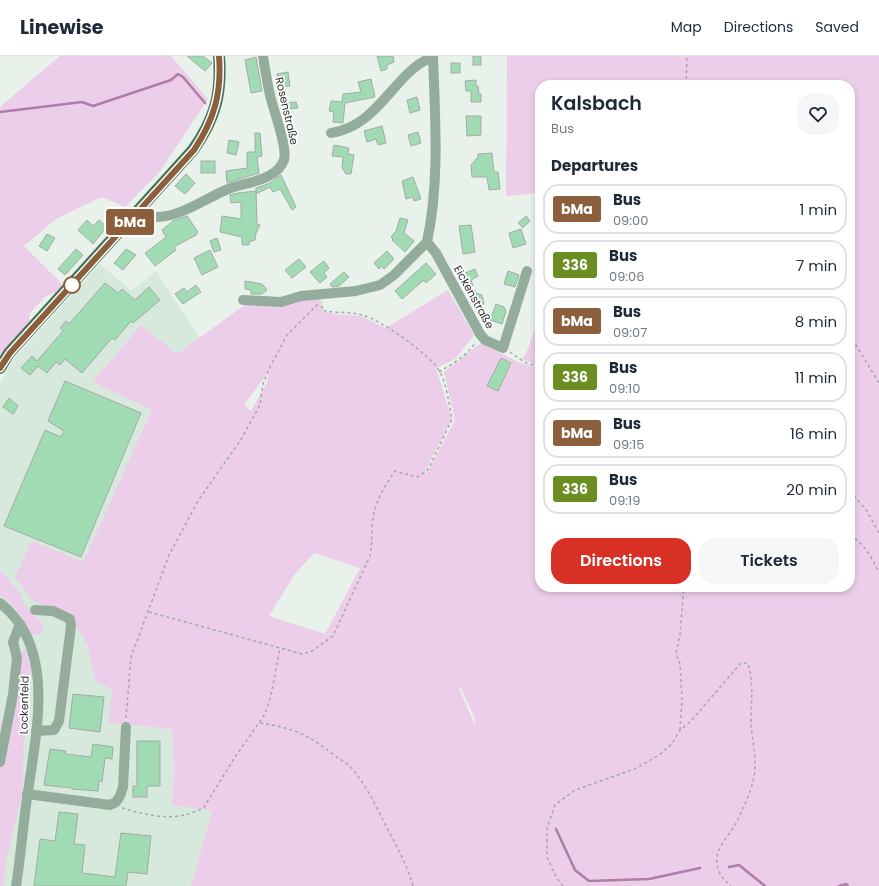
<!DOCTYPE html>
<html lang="en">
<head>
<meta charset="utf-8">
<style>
	:root { --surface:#fff; --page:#f6f6f7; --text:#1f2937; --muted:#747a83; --line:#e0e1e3; --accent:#d93025 }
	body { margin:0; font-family:Poppins,sans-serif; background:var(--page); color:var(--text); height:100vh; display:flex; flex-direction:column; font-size:15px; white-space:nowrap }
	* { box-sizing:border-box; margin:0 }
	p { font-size:13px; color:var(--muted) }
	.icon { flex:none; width:22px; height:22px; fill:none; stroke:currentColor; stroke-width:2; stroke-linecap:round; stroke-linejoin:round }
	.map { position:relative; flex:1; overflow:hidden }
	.details { position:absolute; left:535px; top:24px; width:320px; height:512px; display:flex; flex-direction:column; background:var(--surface); border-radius:16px; box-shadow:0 2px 6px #0003 }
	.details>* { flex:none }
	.badge { padding:0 8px; border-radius:3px; font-size:14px; line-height:26px }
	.map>.badge { position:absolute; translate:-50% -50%; box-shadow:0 0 0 2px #fff }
	h2 { padding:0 16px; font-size:15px; line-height:36px }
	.round { display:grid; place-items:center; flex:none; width:42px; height:42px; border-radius:16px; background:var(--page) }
	.headline { display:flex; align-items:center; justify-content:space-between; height:68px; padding:0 16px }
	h1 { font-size:19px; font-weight:600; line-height:30px }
	.cta { display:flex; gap:8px; margin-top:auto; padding:8px 16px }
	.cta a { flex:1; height:46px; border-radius:16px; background:var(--accent); color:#fff; font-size:16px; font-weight:600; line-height:46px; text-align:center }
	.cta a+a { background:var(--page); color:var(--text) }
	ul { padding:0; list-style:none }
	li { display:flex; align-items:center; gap:12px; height:50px; margin:0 8px 6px; padding:0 8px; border:2px solid var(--line); border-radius:16px }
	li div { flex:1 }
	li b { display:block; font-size:15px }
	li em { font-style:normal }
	li .badge { min-width:44px; font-weight:700; text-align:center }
	header { display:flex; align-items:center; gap:24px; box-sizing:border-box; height:56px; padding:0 20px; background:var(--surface); border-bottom:1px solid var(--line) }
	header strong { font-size:19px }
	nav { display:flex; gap:22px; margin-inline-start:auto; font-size:14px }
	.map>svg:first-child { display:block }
	.built { fill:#d7e8dc }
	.green { fill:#edceea; fill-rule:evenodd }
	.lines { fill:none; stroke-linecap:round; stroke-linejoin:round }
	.stream { stroke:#ac7ea8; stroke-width:2.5 }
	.building { fill:#a1dbb4; stroke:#a3aba5 }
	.path { stroke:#a1a9a4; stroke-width:1.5; stroke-dasharray:3 3; stroke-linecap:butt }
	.minor { stroke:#94ac9b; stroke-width:10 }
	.major { stroke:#477457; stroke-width:12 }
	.line-casing { stroke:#fff; stroke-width:9 }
	.line { stroke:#8b5e3c; stroke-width:6 }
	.stop-dot { fill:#fff; stroke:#8b5e3c; stroke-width:2 }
	.labels { text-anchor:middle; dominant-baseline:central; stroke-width:3.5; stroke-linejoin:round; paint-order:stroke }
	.street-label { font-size:11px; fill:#2c2f2d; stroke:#fff }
</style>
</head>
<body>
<header>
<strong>Linewise</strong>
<nav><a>Map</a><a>Directions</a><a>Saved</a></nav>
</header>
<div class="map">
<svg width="879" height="830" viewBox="0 0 879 830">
	<rect width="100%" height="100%" fill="#e8f2eb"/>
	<polygon class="built" points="100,208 131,235 156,215 200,283 177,298 141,269 92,326 152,354 83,507 32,485 48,551 70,561 88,590 95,624 112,634 118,668 172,673 174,714 172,749 212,755 191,830 0,830 0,539 8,545 27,568 32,579 42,567 25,550 20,535 0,514 0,328 13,304"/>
	<g class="green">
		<polygon points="60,0 171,0 208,43 158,118 125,151 102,141 56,163 24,190 63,229 56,236 45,241 30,257 29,267 0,302 0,51"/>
		<path d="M 507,0 L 879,0 L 879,830 L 191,830 L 212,755 L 172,749 L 174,714 L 172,673 L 108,667 L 112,634 L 95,624 L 88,590 L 70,561 L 32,544 L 15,521 L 32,485 L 83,506 L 152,354 L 92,326 L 141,269 L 177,298 L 253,243 L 321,243 L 322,255 L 334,258 L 361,260 L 386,272 L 448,234 L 474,279 L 455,303 L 436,312 L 452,363 L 424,418 L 427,417 L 455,364 L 444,316 L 481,287 L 518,306 L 540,312 L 540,531 L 850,531 L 850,29 L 540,29 L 540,137 L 506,140 ZM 269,315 L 267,326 L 251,355 L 244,349 ZM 314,497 L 360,512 L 325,578 L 269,560 L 295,518 ZM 461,632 L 475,663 L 475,669 L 459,633 Z"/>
		<polygon points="540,257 540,310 522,303 528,293"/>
		<path d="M 0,514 L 20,536 L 25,550 L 42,567 L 43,574 L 40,578 L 32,579 C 25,564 14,549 0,539 Z"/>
		<polygon points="26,592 32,604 25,658 22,740 7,800 3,830 0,830 0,671 22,597"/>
	</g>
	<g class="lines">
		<g class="stream">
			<polyline points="0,56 82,46 93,50 171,24 178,18 183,21 205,47"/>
			<polyline points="556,773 575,814 589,825 649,823 700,812"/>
			<polyline points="729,811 739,809 765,830"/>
			<polyline points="839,830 846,828 848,830"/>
		</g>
	</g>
	<g class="building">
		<polygon points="187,0 203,0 212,7 205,15"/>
		<polygon points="377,0 393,0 394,6 387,9 387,13 381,15"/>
		<rect x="473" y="0" width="8" height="9"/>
		<polygon points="256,1 262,35 251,37 245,4"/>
		<rect x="451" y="7" width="9" height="10"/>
		<polygon points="288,16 290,30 279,31 277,18"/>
		<polygon points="371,23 375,41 345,47 343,67 333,66 334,56 329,55 331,45 342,46 343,38 361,36 358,26"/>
		<polygon points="476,24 476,30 478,30 479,38 481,38 481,46 471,46 471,35 466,35 465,25"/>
		<polygon points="417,41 420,54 410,57 407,44"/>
		<polygon points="296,46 298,52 286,53 285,47"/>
		<polygon points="466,60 481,60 481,79 467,80"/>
		<polygon points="382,70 386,87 378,89 376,83 367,86 364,75"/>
		<polygon points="418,76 421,87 411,90 408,79"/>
		<polygon points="255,77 260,77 262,100 257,101 259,117 227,127 226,115 247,112 247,96 255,96"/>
		<polygon points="229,84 239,86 236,99 227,97"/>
		<polygon points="334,89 349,92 348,98 354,99 351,118 346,118 342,112 343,101 332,100"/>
		<polygon points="492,97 494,116 498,116 500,133 489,134 487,121 472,121 471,109 478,101 478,98"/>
		<rect x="201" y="105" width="14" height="12"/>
		<polygon points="186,118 195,127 185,138 175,130"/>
		<polygon points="281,119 296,151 292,154 280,133 273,136 270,131 256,138 256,132 270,127"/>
		<polygon points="413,121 421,143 414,145 413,141 406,143 402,125"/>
		<polygon points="256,135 257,168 260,169 256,177 255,184 249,186 249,189 242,189 242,181 220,176 222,160 241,163 241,146 231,147 230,139 238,137"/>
		<polygon points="187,160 198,176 196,179 174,191 176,194 155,210 145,197 166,181 162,174 173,165"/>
		<polygon points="526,160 530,165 523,172 518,167"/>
		<polygon points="400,162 408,164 404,177 414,185 405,196 392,184 393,183 391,181 396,175"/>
		<polygon points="87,164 93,170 99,164 107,171 93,188 78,174"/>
		<polygon points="471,169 475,196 463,198 459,170"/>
		<polygon points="521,173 526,188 513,192 509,177"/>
		<polygon points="47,178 55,182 47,195 39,190"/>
		<polygon points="217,182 221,194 214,196 210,185"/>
		<polygon points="76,193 83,199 65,219 58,213"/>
		<polygon points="126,193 136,199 123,214 114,207"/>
		<polygon points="210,194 218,211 202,219 194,202"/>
		<polygon points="387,195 394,203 384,213 382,210 379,213 374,207"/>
		<polygon points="299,203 306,211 292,222 285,214"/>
		<polygon points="324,205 329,212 324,217 327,221 320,227 310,216"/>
		<polygon points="426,207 436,218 426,227 424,224 402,243 395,235"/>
		<polygon points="475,213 478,220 471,224 473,230 465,232 461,219"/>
		<polygon points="508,215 519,219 515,231 504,228"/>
		<polygon points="344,216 349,221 339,230 332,231 330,228"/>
		<polygon points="245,225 262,228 267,234 262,238 251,238 251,234 245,233"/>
		<polygon points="105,227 118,237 122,233 135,244 149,231 160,244 133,267 131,265 115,284 112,282 82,317 65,303 60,309 56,306 47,317 38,310 30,319 21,312 32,300 37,305 63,275 60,272 66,265 69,268"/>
		<polygon points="196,229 201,236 183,248 175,238 184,232 187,236"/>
		<polygon points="475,234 476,237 482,239 484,248 475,250 472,248 470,241"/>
		<polygon points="496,248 504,251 506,255 502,268 490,264"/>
		<polygon points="501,302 511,307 498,335 487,330"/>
		<polygon points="65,325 141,357 81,501 4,470 45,374 61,381 64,375 48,365"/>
		<polygon points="9,342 18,350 13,358 3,351"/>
		<polygon points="73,638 104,641 100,676 69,672"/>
		<polygon points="137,685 160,685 160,730 147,730 147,741 133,741 133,730 137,730"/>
		<polygon points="93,688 113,691 112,703 105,702 102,726 99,725 98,735 72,733 72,732 44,729 50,693 66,695 65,698 91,701"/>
		<polygon points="59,756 78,758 74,788 85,789 82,817 115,821 121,777 151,780 147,818 128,816 126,830 34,830 40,783 55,785"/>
	</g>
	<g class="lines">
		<g class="path">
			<polyline points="686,29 687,0"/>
			<polyline points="850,286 856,289 879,327"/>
			<polyline points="510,296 524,306 540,311"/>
			<path d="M 439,316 C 452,308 467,300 475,287"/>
			<polyline points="850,435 867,455 879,477"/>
			<path d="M 850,479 C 865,488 872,502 879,517"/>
			<path d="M 149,556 L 302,598 L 312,595 L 333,580 L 369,502 C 373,491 371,481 372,469 C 374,447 383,433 395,415 L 417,421 L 427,415 L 431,408 L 452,363 C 449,348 447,329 440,316 C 431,299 380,263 362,259 C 349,255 335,258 322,254 L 322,246"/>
			<polyline points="126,662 131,601 169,499 198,445 240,385 260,349 263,328 270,311 287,279 319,247"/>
			<path d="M 260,667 C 294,672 307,678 334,699 C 340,704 348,707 353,714 C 367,730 377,753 387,772 C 397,791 407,809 413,830"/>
			<polyline points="680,674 682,642 680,608 676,598 680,578 684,531"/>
			<path d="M 122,752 C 149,760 179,767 204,751 L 235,701 L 265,658 L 271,639 L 280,592"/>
			<path d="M 563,830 L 556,821 L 547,801 L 547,772 L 555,749 L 575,734 L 637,712 L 659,699 L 672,688 L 680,674 L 691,665 L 741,607 L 748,607 C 754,628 751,646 751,667 C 752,686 758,706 753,725 C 750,738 742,755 736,767 C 731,776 722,786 718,796 C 714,811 720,821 731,830"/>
		</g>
		<g class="minor">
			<path d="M 433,0 C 435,62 440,124 427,186 L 436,197 L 480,278 L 485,284 L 503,292 L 527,215"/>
			<path d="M 331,77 C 380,70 395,14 433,1"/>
			<path d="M 138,157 C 169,171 199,145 226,134 C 243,126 276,126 284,104 C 288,92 273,53 270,39 C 267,26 265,13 263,0"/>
			<polyline points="243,244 281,246 301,240 356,235 380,229 394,219 427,186"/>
			<path d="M 0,547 C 57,591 36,676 28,736 C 23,767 21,799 16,830"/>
			<polyline points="35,554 53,555 70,563 71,570 59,665 54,674 36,675"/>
			<polyline points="0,706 13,638 17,602 13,586 20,568"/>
			<polyline points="27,738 110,749 116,746 120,740 123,731 126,671"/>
		</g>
		<path class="major" d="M 0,312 L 9,297 L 193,94 C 215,63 222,38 219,0"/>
	</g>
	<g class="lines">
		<g class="line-casing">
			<path id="line" d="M 0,312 L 10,297 L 194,94 C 214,64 222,37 219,0"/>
		</g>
		<use href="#line" class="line"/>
	</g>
	<circle class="stop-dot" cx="72" cy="229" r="8"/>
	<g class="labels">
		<g class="street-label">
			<text transform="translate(287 55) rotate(77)">Rosenstraße</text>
			<text transform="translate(474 241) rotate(61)">Eickenstraße</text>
			<text transform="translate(24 649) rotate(-89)">Lockenfeld</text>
		</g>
	</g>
</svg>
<b class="badge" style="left:130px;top:166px;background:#8b5e3c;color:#fff">bMa</b>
<section class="details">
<div class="headline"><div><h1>Kalsbach</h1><p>Bus</p></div><a class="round"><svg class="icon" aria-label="heart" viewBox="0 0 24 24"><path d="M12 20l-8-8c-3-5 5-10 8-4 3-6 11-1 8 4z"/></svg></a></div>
<h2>Departures</h2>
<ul>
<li><span class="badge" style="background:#8b5e3c;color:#fff">bMa</span><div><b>Bus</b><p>09:00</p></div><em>1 min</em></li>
<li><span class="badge" style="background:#6b8e23;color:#fff">336</span><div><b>Bus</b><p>09:06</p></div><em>7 min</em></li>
<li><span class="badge" style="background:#8b5e3c;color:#fff">bMa</span><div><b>Bus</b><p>09:07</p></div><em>8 min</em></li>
<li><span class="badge" style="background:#6b8e23;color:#fff">336</span><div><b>Bus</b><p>09:10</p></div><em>11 min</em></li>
<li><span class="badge" style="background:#8b5e3c;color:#fff">bMa</span><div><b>Bus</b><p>09:15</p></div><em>16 min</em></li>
<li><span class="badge" style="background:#6b8e23;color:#fff">336</span><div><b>Bus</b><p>09:19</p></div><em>20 min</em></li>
</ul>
<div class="cta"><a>Directions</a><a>Tickets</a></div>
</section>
</div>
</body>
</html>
